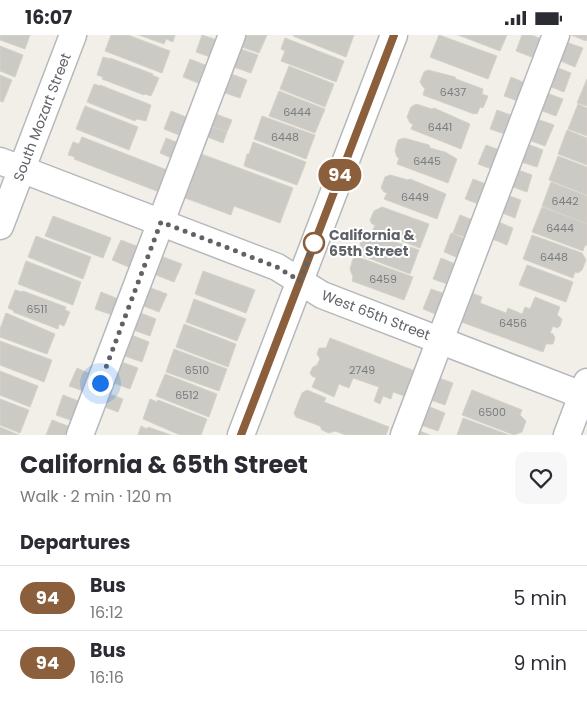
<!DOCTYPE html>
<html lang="en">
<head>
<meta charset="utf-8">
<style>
	:root { --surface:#fff; --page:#f7f7f7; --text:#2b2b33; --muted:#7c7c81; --line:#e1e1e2 }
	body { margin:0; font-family:Poppins,sans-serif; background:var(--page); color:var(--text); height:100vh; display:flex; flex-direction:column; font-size:19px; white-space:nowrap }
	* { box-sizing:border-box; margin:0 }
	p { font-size:16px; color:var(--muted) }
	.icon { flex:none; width:28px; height:28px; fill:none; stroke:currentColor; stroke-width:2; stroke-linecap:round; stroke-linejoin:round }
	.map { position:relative; height:400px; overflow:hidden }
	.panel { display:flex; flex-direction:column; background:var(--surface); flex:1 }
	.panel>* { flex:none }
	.badge { padding:0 10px; border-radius:16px; font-size:18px; line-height:32px }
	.you { position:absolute; width:25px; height:25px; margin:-12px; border:4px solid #fff; border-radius:50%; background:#1a73e8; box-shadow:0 0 0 8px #1a73e833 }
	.map>.badge { position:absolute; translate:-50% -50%; box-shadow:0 0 0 2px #fff }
	h2 { padding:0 20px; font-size:19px; line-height:45px }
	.round { display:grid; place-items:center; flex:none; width:52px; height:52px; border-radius:10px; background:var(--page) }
	.head { display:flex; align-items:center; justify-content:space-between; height:85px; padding:0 20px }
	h1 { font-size:24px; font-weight:700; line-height:38px }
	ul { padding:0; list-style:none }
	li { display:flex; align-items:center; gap:15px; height:65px; padding:0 20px; border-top:1px solid var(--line) }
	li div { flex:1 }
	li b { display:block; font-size:19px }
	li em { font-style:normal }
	li .badge { min-width:55px; font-weight:700; text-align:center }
	.status { display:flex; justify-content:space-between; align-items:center; height:35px; padding:0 25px; background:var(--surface); direction:ltr }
	.status svg { height:14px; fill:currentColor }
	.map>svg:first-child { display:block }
	.building { fill:#cccac5; stroke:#d6d1c6 }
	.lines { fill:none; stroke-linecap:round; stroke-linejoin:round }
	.minor-casing { stroke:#b5b8bc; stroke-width:29 }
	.minor { stroke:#fff; stroke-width:26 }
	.line-casing { stroke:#fff; stroke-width:11 }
	.line { stroke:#8b5e3c; stroke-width:8 }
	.walk { stroke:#5f6368; stroke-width:5; stroke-dasharray:0 9 }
	.stop-dot { fill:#fff; stroke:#8b5e3c; stroke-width:2.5 }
	.labels { text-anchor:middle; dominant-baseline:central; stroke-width:4; stroke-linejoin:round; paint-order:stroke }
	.number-label { font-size:11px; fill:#7a7d7f }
	.street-label { font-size:14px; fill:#5f6368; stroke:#fff }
	.stop-label { font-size:14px; font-weight:bold; fill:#5f6368; stroke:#fff; text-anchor:start }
</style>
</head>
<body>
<div class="status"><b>16:07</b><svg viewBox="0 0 49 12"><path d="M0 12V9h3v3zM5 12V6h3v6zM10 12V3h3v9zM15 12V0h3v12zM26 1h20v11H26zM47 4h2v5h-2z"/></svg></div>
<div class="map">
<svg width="587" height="400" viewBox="0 0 587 400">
	<rect width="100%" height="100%" fill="#f1efe8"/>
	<g class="building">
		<polygon points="0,0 30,0 25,14 0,5"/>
		<polygon points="111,0 128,0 170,16 162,38 105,16"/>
		<polygon points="139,0 175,0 173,7 166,4 164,9"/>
		<polygon points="202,0 220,6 213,23 196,17"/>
		<polygon points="243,0 267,0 259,18 239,11"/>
		<polygon points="293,0 354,0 346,22 293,1"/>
		<polygon points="439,0 497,21 488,44 430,22"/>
		<polygon points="458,0 507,0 500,16"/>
		<polygon points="522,0 531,0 544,5 537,24 516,16"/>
		<polygon points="571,0 587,0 587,4 586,6"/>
		<polygon points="285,3 344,26 336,47 281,26 285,16 281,14"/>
		<polygon points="563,6 583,13 575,32 556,24"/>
		<polygon points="0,11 23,20 15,42 0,36"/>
		<polygon points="238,13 258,20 251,38 231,31"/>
		<polygon points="103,22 110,24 110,23 153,39 152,40 159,43 151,61 145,59 144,60 102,44 103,42 97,40"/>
		<polygon points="190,24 210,32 203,50 183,42"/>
		<polygon points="289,31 334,49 325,72 280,54"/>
		<polygon points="553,31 571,38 564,57 546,50"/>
		<polygon points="428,35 455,42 456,44 483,54 482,59 488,61 483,73 480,72 477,79 474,78 474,79 423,60 425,53 423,52 420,47 424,37"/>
		<polygon points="229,38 247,45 240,63 222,57"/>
		<polygon points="0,40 12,45 3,67 0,66"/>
		<polygon points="511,42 530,50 523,68 504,61"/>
		<polygon points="587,44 587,71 577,68"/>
		<polygon points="94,49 100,51 100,50 151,70 146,86 137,84 135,86 87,67"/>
		<polygon points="279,56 325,74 315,98 269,81"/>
		<polygon points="544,57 563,64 556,81 537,74"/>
		<polygon points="416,69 432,74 434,73 470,89 461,114 411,94 413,89 410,88 407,82 411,72"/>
		<polygon points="578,69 587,73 587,101 568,94"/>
		<polygon points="85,71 138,92 129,115 76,94"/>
		<polygon points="497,75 516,82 510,101 490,94"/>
		<polygon points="171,76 191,84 184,102 164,94"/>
		<polygon points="213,78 232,85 227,97 209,90"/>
		<polygon points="262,81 315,100 306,124 254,104"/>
		<polygon points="534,83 554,90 545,111 526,104"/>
		<polygon points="209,91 227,97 223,108 205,101"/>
		<polygon points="567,95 587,103 587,130 558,119"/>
		<polygon points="82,102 167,135 159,157 74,124 75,122 68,120 73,107 79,109"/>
		<polygon points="166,103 186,111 180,127 160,118"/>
		<polygon points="404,103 429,110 430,113 445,117 457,124 448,148 397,129 399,123 397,122 395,116 398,105"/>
		<polygon points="253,107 306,127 297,150 244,131 247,119 249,119"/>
		<polygon points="525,108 543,115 537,132 518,126"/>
		<polygon points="486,110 505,117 497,136 478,129"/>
		<polygon points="196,117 293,153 280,188 234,171 231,180 180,161"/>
		<polygon points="558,121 587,132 587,160 549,145"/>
		<polygon points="513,133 532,140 527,157 507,150"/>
		<polygon points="390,140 408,145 410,144 446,159 437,184 384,164 387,158 384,157 381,153 385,142"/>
		<polygon points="473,144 491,151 484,171 465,164"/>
		<polygon points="551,147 587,161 587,189 542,171"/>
		<polygon points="504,159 521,165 515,183 497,176"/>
		<polygon points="382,172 429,189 420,213 373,195 375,190 372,189 370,185 374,176"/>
		<polygon points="542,172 587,189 587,211 585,210 583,216 532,197"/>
		<polygon points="460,180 478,187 472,205 453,198"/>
		<polygon points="53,181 111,203 103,223 45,201"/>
		<polygon points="496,186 513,193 507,210 490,203"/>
		<polygon points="369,198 419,215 410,239 363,221 365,216 362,215 360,210 363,200"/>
		<polygon points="451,198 470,206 463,225 444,217"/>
		<polygon points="532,200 582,218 586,225 582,235 578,238 575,237 573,243 523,224"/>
		<polygon points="36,201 91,222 83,244 28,222"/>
		<polygon points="121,205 144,214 136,235 112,225"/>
		<polygon points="158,220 182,229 174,247 151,238"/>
		<polygon points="358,222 413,242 404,265 352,246 353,242 350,234 353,224"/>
		<polygon points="441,223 460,231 453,251 433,244"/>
		<polygon points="26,226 81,247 73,270 18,249"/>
		<polygon points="527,230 573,247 566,267 519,250"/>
		<polygon points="203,236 255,255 246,278 195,259"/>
		<polygon points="148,252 167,259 159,277 141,270"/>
		<polygon points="431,254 451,261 443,282 423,274"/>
		<polygon points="15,255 22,257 23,256 66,272 65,275 70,277 64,291 59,289 58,294 13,277 14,276 8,273"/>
		<polygon points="467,256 482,262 480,268 506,278 508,273 522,279 525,272 530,274 535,262 560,272 557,280 562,284 560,291 557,293 553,291 550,298 553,299 555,303 553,309 546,309 543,317 456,285"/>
		<polygon points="101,257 121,265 115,281 95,274"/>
		<polygon points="194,264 246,284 237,306 186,287"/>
		<polygon points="138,277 156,284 150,301 131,294"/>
		<polygon points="6,278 55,299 47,319 0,302 0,294"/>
		<polygon points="184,289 236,309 228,332 176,312"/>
		<polygon points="129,299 149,307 142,327 122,320"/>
		<polygon points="330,303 420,338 410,363 393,357 391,364 383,361 380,369 374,366 379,352 353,343 349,353 339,349 334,362 312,352 316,343 312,341 310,338 313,332 317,330 320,324 317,319 319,313 326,313"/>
		<polygon points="0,306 52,325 44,347 0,330"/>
		<polygon points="174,314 227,334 219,356 166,337"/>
		<polygon points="119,326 138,333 130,354 111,347"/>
		<polygon points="77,333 93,340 86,357 69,351"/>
		<polygon points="0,336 38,351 30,372 0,360"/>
		<polygon points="165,339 217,359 209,382 156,361"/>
		<polygon points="433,341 453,348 445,370 425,363"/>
		<polygon points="307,355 326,363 324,367 389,392 386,400 346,400 335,396 329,398 322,395 320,391 296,382 294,378 302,358"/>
		<polygon points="472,355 522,375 520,380 526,386 522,397 514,400 462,380"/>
		<polygon points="107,358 123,364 118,377 102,371"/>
		<polygon points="63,360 84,368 76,387 56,380"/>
		<polygon points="0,364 29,375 20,398 0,390"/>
		<polygon points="150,364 157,367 158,365 207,384 201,400 180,400 143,384"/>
		<polygon points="425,370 445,378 438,396 418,389"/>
		<polygon points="463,383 509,400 457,400"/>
		<polygon points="52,385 73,393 70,400 46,400"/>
		<polygon points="141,391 147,394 148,392 171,400 138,400"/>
		<polygon points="0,392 19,400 0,400"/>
		<polygon points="417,395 430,400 415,400"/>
	</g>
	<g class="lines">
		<g class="minor-casing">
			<g id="minor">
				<polyline points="0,126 277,232 322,260 587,362"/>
				<polyline points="0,191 73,0"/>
				<polyline points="80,400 232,0"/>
				<polyline points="241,400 394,0"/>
				<polyline points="404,400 556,0"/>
				<polyline points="567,400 587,347"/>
			</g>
		</g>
		<use href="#minor" class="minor"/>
	</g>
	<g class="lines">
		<g class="line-casing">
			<polyline id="line" points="241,400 394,0"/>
		</g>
		<use href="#line" class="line"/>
		<polyline class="walk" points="100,348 161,187 277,232 300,246 314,208"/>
	</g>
	<circle class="stop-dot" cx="314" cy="208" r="10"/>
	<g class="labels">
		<g class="number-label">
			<text x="453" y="57">6437</text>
			<text x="297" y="77">6444</text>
			<text x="440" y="92">6441</text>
			<text x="285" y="102">6448</text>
			<text x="427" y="126">6445</text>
			<text x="415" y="162">6449</text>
			<text x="565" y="166">6442</text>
			<text x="560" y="193">6444</text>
			<text x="554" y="222">6448</text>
			<text x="383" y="244">6459</text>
			<text x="37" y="274">6511</text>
			<text x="513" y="288">6456</text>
			<text x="197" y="335">6510</text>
			<text x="362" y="335">2749</text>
			<text x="187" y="360">6512</text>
			<text x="492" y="377">6500</text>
		</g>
		<g class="street-label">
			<text transform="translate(42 82) rotate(-69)">South Mozart Street</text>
			<text transform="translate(376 280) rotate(21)">West 65th Street</text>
		</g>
		<g class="stop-label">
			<text x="329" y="200">California &amp;<tspan x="329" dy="16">65th Street</tspan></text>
		</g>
	</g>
</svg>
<div class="you" style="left:100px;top:348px"></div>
<b class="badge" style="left:340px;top:140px;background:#8b5e3c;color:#fff">94</b>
</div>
<section class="panel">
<div class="head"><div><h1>California &amp; 65th Street</h1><p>Walk · 2 min · 120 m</p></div><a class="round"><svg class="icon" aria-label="heart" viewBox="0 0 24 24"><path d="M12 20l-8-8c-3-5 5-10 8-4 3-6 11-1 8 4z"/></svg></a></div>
<h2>Departures</h2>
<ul>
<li><span class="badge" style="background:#8b5e3c;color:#fff">94</span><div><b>Bus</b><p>16:12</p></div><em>5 min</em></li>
<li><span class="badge" style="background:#8b5e3c;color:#fff">94</span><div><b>Bus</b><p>16:16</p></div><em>9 min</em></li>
</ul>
</section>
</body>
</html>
